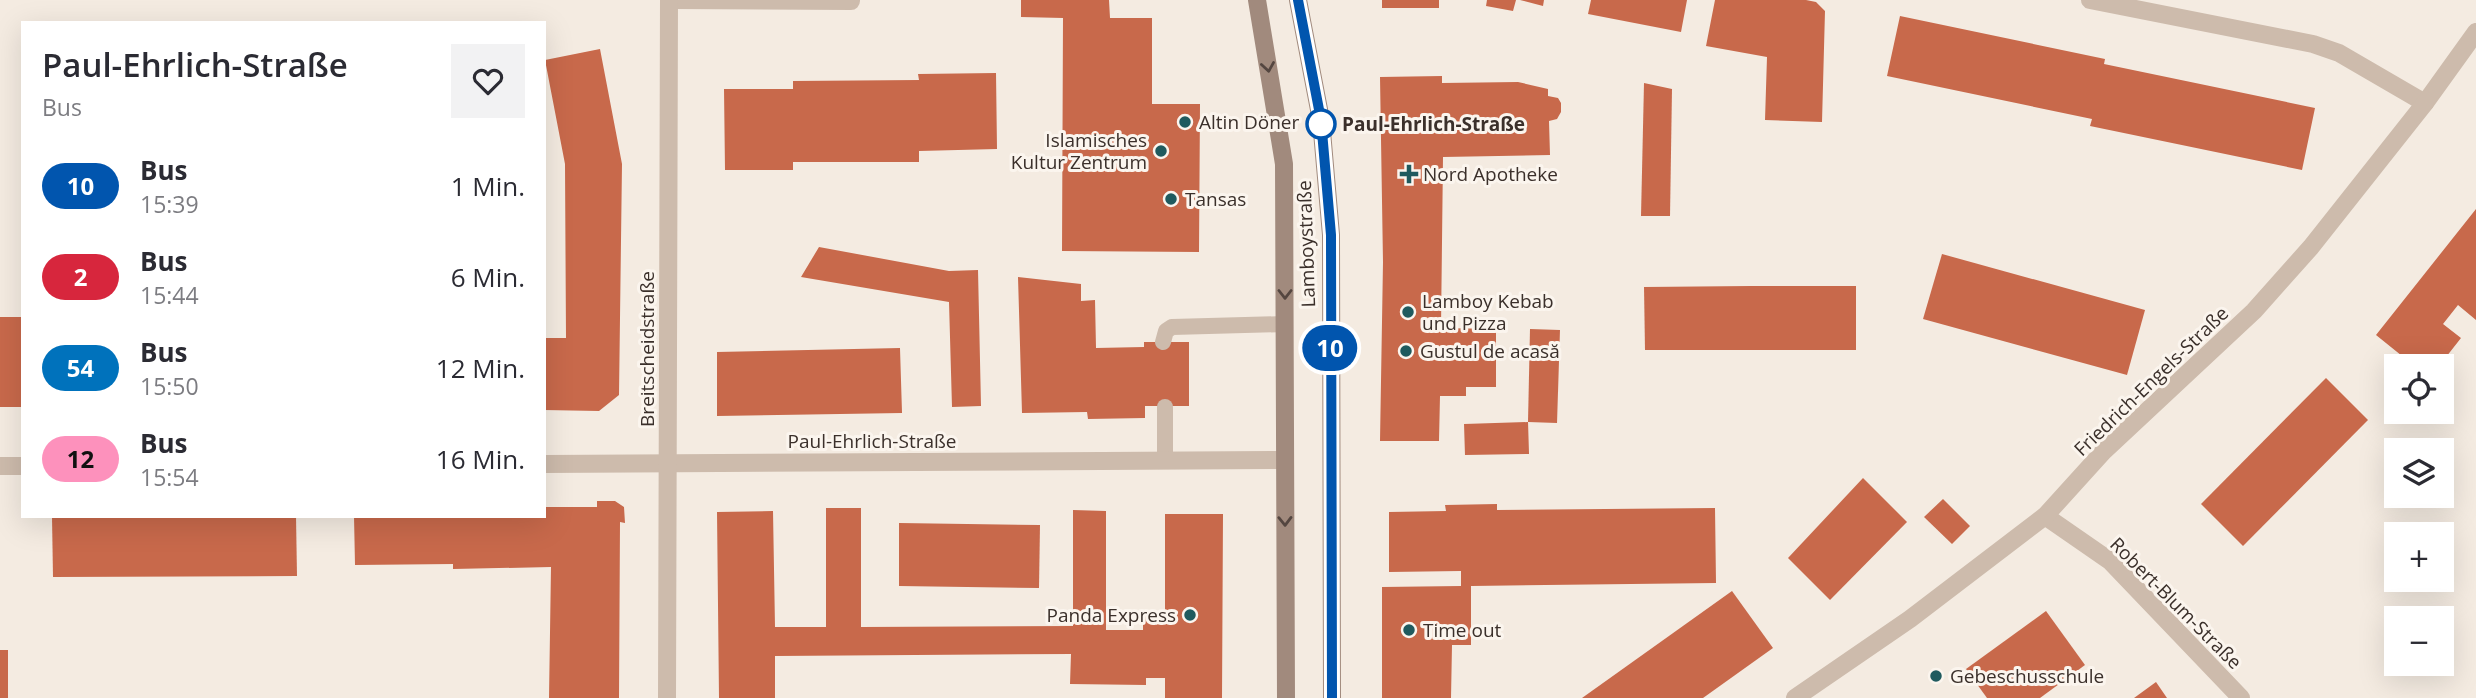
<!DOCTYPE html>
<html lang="de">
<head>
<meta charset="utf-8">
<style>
	:root { --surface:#fff; --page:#f2f2f3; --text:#2b2b33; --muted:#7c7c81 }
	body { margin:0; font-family:"Open Sans",sans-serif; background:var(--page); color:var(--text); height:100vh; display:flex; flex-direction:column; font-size:26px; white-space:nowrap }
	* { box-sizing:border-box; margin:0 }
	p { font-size:23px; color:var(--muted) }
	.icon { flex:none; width:38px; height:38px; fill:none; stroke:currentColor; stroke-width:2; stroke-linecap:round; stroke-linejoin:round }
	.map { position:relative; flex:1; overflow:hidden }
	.side { position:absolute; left:21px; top:21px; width:525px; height:497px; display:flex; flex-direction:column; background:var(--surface); border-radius:0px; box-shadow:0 7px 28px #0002 }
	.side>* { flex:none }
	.badge { padding:0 14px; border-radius:23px; font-size:24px; line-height:46px }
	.controls { position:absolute; left:2384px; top:354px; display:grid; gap:14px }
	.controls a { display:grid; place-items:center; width:70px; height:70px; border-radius:0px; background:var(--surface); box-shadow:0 7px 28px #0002; font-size:35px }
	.map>.badge { position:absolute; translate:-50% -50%; box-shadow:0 0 0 4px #fff }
	.round { display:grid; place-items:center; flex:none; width:74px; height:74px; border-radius:0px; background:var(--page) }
	.head { display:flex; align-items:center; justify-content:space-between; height:119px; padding:0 21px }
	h1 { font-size:33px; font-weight:600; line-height:52px }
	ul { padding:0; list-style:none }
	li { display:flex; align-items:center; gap:21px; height:91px; padding:0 21px }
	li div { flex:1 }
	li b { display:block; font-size:26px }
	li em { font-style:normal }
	li .badge { min-width:77px; font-weight:700; text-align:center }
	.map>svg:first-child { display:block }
	.building { fill:#c8694b }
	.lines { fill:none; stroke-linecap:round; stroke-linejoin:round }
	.lane { stroke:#cdbbac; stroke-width:16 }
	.street { stroke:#cdbbac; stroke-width:18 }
	.secondary { stroke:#a18a7d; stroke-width:18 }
	.oneway { stroke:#544640 }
	.line-casing { stroke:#fff; stroke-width:16 }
	.line { stroke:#0155ae; stroke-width:10 }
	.poi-dot { fill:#1f5a5e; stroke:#fbf5ee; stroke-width:2.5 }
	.stop-dot { fill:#fff; stroke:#0155ae; stroke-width:3.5 }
	.labels { text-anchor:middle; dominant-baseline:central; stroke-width:6; stroke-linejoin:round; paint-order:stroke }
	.poi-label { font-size:19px; fill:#3b302b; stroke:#fbf5ee; text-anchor:start }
	.stop-label { font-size:19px; font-weight:bold; fill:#3b302b; stroke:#fbf5ee; text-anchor:start }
	.street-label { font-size:19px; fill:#3b302b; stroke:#fbf5ee }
</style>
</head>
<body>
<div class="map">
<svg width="2476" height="698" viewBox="0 0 2476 698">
	<rect width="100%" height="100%" fill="#f4ebe1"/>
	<g class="building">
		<polygon points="1021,0 1109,0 1110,18 1152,18 1152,104 1200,104 1199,252 1062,251 1063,18 1021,17"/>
		<rect x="1382" y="0" width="57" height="8"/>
		<polygon points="1487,0 1516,0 1513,11 1486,6"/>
		<polygon points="1520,0 1544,0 1543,6"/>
		<polygon points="1591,0 1687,0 1681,32 1588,14"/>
		<polygon points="1715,0 1806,0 1816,2 1825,11 1822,122 1765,120 1767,57 1706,46"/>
		<polygon points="1900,16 2105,59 2104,64 2315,108 2302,170 2090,126 2092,119 1887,76"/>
		<polygon points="600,49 622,164 619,395 599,411 544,410 544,338 566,338 565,164 545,60"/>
		<polygon points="996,73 997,149 919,151 919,162 793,162 793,170 725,170 724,89 793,89 793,81 919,80 918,74"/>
		<polygon points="1442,76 1442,83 1518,82 1548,89 1548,96 1558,98 1561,103 1561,112 1557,119 1549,121 1550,155 1443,157 1441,328 1496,329 1496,387 1466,387 1466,396 1440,396 1439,441 1380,441 1383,262 1380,77"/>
		<polygon points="1644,83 1672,89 1670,216 1641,216"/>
		<polygon points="2476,209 2476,320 2458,305 2443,324 2461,338 2439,366 2431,366 2418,355 2412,364 2376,335"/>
		<polygon points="819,247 949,271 978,270 981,406 952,407 949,302 801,277"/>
		<polygon points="1942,254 2145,310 2127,375 1923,319"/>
		<polygon points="1018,277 1081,284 1081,301 1095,300 1096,348 1144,347 1144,342 1189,342 1189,406 1145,406 1145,418 1088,419 1087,412 1022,413"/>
		<polygon points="1751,286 1856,286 1856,350 1645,350 1644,287"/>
		<rect x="0" y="317" width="23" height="90"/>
		<polygon points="1530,329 1560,330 1557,423 1528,422"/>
		<polygon points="900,348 902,413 717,416 717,352"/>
		<polygon points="2326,378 2368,420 2243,546 2201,504"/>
		<polygon points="1528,422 1529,454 1465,455 1464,424"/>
		<polygon points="1863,478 1907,522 1830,600 1788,558"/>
		<polygon points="1943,499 1970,526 1952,544 1924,517"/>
		<polygon points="597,501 615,501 624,507 625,523 620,522 619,698 549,698 551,567 453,569 453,564 355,565 354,516 544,516 544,507 597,507"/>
		<polygon points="1497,504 1497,510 1715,508 1716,583 1471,586 1471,645 1452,645 1451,698 1382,698 1382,587 1461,586 1461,571 1389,572 1389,512 1446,511 1445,505"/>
		<polygon points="826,508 861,508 861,627 1073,626 1073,510 1106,511 1106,630 1143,630 1143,615 1165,615 1165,514 1223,514 1222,698 1165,698 1165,678 1146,678 1146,685 1070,684 1071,654 775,656 775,698 719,698 717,512 773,511 775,627 826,627"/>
		<polygon points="296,516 297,576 53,577 52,517"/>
		<polygon points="899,523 1040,525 1039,588 899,586"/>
		<polygon points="1732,591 1773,648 1703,698 1582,698"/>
		<polygon points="2046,611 2085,665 2040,698 1987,698 1966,669"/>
		<rect x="0" y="650" width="8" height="48"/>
		<polygon points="2156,682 2167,698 2134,698"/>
	</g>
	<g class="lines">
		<g class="lane">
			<polyline points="1163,342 1166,331 1172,327 1285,324"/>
			<polyline points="1165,407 1165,461"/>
		</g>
		<g class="street">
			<polyline points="674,0 851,1"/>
			<polyline points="2090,0 2313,44 2339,53 2425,103"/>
			<polyline points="544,464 1284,460"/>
			<polyline points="0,466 23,466"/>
			<polyline points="2045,516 2110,561 2241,698"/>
			<polyline points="667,698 669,0"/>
			<polyline points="1795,698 1910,619 2045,516 2103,452 2254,311 2311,247 2425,103 2476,32"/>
		</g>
		<g class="secondary">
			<polyline points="1257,0 1284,164 1286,698"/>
			<polyline points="1298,0 1321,120 1331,235 1332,698"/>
		</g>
	</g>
	<defs><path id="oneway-chevron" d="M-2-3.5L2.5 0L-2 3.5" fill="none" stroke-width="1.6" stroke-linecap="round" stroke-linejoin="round" transform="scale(1.75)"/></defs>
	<g class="oneway">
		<use href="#oneway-chevron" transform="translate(1268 67) rotate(81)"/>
		<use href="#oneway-chevron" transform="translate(1285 294) rotate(90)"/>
		<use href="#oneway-chevron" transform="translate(1285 521) rotate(89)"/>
	</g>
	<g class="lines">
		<g class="line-casing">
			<polyline id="line" points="1298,0 1321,120 1331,235 1332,698"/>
		</g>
		<use href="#line" class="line"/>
	</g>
	<g class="poi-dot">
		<circle cx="1185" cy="122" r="7"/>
		<circle cx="1161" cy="151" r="7"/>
		<path d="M1405.5 163.5h7v7h7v7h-7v7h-7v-7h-7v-7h7z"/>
		<circle cx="1171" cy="199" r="7"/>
		<circle cx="1408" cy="312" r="7"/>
		<circle cx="1406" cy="351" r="7"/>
		<circle cx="1190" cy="615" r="7"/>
		<circle cx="1409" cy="630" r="7"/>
		<circle cx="1936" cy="676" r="7"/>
	</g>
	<circle class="stop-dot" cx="1321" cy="124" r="14"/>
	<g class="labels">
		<g class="poi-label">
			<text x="1199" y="122">Altin Döner</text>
			<text x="1147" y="140" text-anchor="end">Islamisches<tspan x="1147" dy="22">Kultur Zentrum</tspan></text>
			<text x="1423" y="174">Nord Apotheke</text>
			<text x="1185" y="199">Tansas</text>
			<text x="1422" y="301">Lamboy Kebab<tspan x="1422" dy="22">und Pizza</tspan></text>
			<text x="1420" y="351">Gustul de acasă</text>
			<text x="1176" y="615" text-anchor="end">Panda Express</text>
			<text x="1423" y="630">Time out</text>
			<text x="1950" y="676">Gebeschusschule</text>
		</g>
		<g class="stop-label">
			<text x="1342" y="124">Paul-Ehrlich-Straße</text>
		</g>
		<g class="street-label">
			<text transform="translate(1306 244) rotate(-92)">Lamboystraße</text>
			<text transform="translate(647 349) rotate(-90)">Breitscheidstraße</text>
			<text transform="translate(2151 381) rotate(-44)">Friedrich-Engels-Straße</text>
			<text x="872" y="441">Paul-Ehrlich-Straße</text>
			<text transform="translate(2176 603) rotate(45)">Robert-Blum-Straße</text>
		</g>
	</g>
</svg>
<div class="controls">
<a><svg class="icon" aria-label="locate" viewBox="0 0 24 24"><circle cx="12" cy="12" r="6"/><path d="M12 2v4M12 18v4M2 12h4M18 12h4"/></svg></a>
<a><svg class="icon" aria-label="layers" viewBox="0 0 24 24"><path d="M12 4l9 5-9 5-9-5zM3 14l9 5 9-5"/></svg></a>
<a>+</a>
<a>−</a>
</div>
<b class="badge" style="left:1330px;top:348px;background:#0155ae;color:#fff">10</b>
<section class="side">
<div class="head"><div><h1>Paul-Ehrlich-Straße</h1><p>Bus</p></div><a class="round"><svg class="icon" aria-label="heart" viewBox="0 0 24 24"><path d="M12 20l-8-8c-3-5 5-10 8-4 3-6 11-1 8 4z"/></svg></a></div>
<ul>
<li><span class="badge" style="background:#0155ae;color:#fff">10</span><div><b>Bus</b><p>15:39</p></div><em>1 Min.</em></li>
<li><span class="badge" style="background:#d7263d;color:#fff">2</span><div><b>Bus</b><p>15:44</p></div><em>6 Min.</em></li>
<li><span class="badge" style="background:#0072bc;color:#fff">54</span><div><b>Bus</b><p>15:50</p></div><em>12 Min.</em></li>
<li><span class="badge" style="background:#fd91bc;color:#111">12</span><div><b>Bus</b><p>15:54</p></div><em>16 Min.</em></li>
</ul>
</section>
</div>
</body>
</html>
